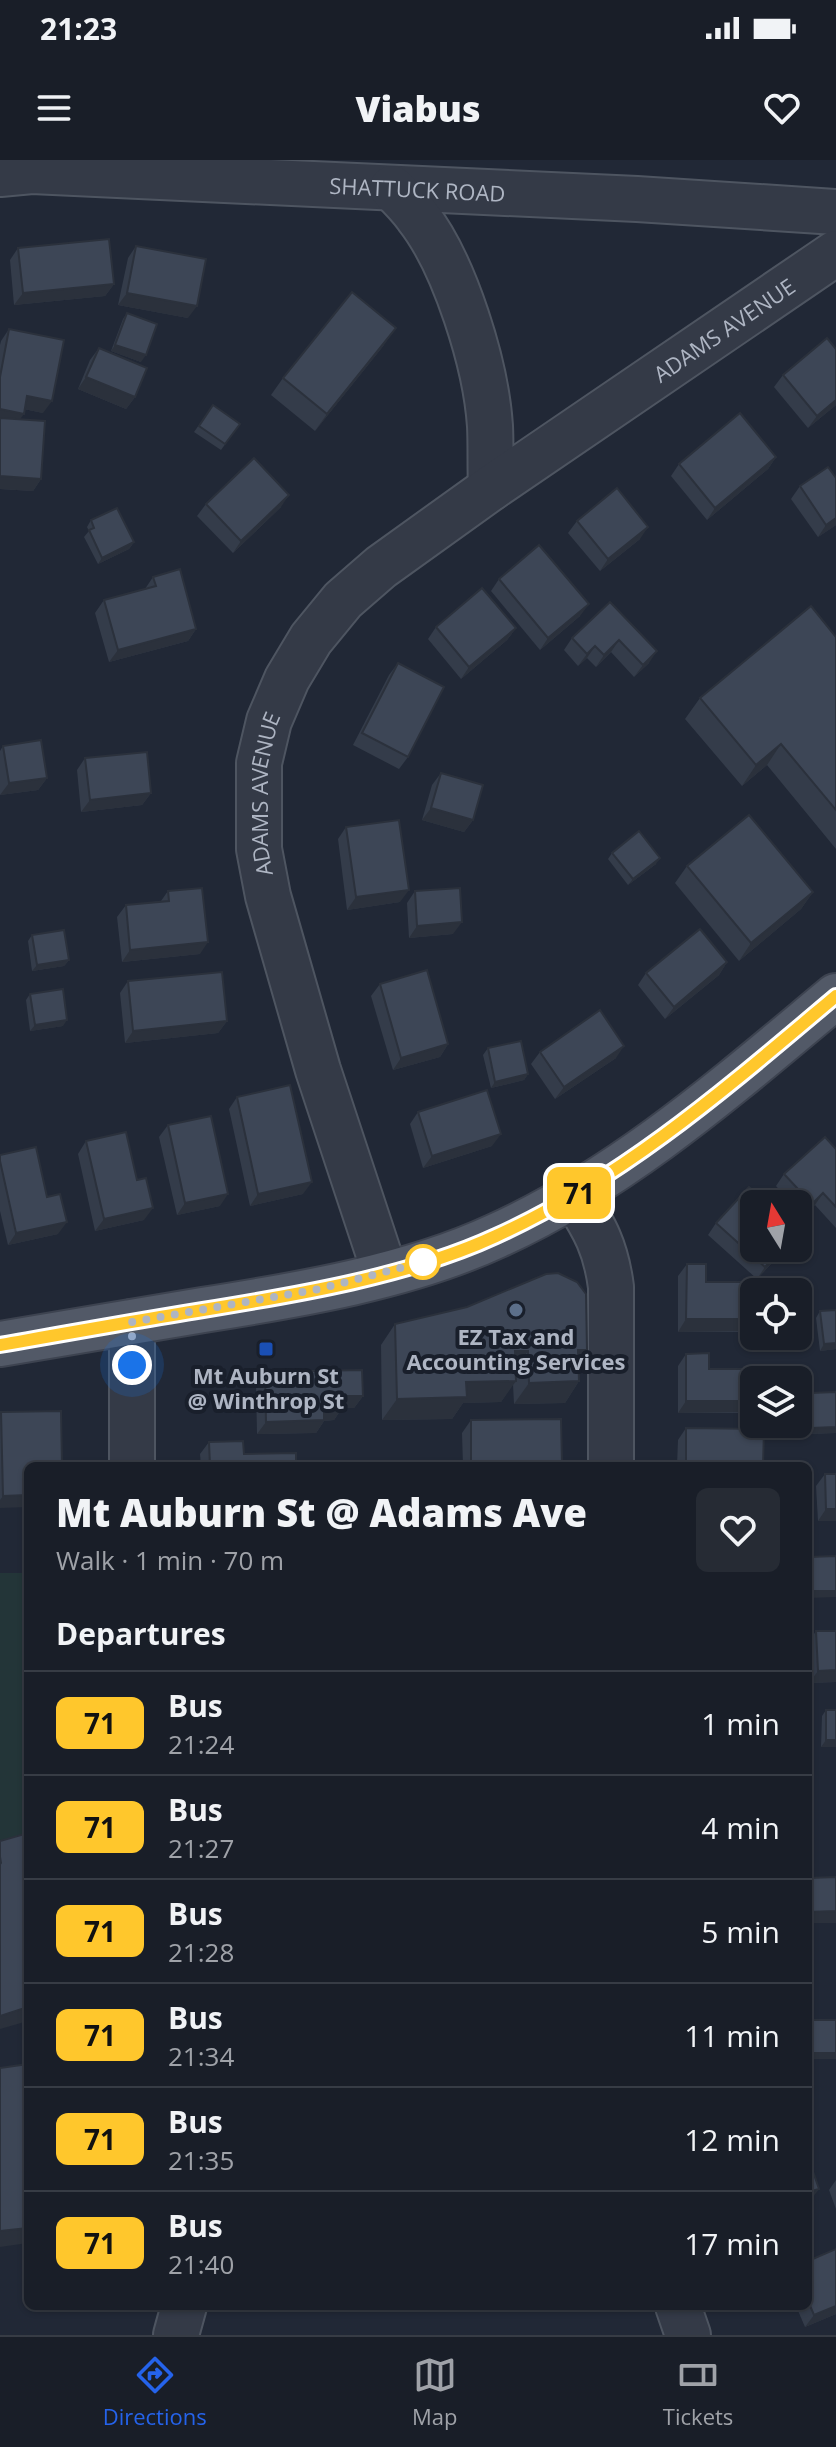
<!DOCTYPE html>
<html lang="en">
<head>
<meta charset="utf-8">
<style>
	:root { --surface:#191e28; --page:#262b34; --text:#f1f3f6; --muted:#9fa2a8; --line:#373c45; --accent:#2563eb }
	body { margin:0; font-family:"Open Sans",sans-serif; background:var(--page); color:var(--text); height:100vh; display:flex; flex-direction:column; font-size:30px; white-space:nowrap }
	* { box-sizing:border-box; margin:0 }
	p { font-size:26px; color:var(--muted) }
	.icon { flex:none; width:44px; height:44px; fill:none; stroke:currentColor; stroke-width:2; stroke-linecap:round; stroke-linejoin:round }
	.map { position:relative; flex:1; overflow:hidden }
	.panel { position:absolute; left:24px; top:1302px; width:788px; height:848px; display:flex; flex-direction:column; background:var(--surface); border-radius:12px; box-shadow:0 2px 6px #0004,0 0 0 2px var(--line) }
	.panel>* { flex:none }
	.badge { padding:0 16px; border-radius:12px; font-size:28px; line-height:52px }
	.needle { width:52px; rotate:349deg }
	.tools { position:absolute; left:740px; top:1030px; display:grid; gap:16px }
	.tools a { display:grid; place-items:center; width:72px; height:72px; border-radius:12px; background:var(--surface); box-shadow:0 2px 6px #0004,0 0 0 2px var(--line); font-size:40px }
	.you { position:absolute; width:40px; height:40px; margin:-20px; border:6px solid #fff; border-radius:50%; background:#1a73e8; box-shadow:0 0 0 12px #1a73e833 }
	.map>.badge { position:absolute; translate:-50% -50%; box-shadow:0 0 0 4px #fff }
	h2 { padding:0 32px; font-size:30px; line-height:72px }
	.round { display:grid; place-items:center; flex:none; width:84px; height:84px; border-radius:12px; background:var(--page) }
	.head { display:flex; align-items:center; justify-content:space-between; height:136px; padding:0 32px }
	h1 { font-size:38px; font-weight:800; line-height:60px }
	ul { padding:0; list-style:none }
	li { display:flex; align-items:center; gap:24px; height:104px; padding:0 32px; border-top:2px solid var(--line) }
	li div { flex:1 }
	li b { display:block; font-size:30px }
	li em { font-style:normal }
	li .badge { min-width:88px; font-weight:700; text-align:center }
	.status { display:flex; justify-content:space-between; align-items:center; height:56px; padding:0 40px; background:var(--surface); direction:ltr }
	.status svg { height:22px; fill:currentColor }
	header { display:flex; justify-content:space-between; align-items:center; height:104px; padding:0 32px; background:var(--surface); font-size:36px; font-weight:800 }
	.dock { display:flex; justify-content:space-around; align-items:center; height:112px; border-top:2px solid var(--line); background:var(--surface); font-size:22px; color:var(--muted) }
	.dock a { display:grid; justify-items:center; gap:4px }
	.dock .active { color:var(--accent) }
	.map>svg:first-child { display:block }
	.green { fill:#233538 }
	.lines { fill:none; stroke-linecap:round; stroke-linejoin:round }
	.minor-casing { stroke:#4e5561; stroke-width:48 }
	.major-casing { stroke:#3d4350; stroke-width:48 }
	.minor { stroke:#343a47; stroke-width:44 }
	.major { stroke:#525967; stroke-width:44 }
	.wall { fill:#343c4a }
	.shaded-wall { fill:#2b313c }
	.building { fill:#3d4656; stroke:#2b313c; stroke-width:2 }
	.line-casing { stroke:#fff; stroke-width:18 }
	.line { stroke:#ffc72c; stroke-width:12 }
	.walk { stroke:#aeb5c3; stroke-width:8; stroke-dasharray:0 14.4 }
	.stop-dot { fill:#fff; stroke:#ffc72c; stroke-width:4 }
	.service-dot { fill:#5c6f8a; stroke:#191f2b; stroke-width:3 }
	.transit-dot { fill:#1a4fb4; stroke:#191f2b; stroke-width:3 }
	.labels { text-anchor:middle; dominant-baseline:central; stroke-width:8; stroke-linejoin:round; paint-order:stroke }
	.street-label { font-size:22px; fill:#aeb5c3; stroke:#191f2b }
	.poi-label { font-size:22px; font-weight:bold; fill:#aeb5c3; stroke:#191f2b }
</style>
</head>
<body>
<div class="status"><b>21:23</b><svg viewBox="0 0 49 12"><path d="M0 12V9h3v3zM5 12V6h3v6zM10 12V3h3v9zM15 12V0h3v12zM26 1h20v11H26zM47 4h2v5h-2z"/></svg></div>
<header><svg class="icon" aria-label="menu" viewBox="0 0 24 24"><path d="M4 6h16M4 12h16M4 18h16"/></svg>Viabus<svg class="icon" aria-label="heart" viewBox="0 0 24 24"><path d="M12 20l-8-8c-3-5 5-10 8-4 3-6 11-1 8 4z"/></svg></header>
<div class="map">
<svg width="836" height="2175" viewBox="0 0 836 2175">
	<rect width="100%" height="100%" fill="#212836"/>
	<polygon class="green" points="0,1413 28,1413 28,1686 0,1695"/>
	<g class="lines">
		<g class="minor-casing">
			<g id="minor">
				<path id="s1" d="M 0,14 L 32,11 L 637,39 L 836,52"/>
				<path d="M 392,28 C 401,37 410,46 417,56 C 455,104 486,205 490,266 C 491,286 490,307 491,328"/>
				<path d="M 574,1036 C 595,1068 606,1088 611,1127 L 611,1306"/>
				<path id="s2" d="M 385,1113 L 318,910 L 268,736 L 259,689 L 259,603 L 269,561 L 287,519 L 311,479 L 343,440 L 381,407 L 491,328 L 836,93"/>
				<polyline points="132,1162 132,1306"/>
				<polyline points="678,2146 688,2175"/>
				<polyline points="176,2175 184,2146"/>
			</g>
		</g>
		<g class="major-casing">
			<path id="major" d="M 0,1184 C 68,1173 135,1161 203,1150 C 298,1135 408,1117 496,1076 C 624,1018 729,925 836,836"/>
		</g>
		<use href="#minor" class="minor"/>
		<use href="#major" class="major"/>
	</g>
	<g class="wall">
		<polygon points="136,86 188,158 118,145 128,98"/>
		<polygon points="18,88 114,124 105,136 14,145 10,100"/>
		<polygon points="127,153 141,202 111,191 123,159"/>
		<polygon points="9,169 43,253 24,249 20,259 41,319 33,331 0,329 0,185 1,181"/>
		<polygon points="384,185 315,271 271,235 283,218"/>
		<polygon points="99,188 135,237 126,249 78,229 90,200"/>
		<polygon points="836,189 836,245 808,268 774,227 783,215"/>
		<polygon points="213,245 240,264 221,290 194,272"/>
		<polygon points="776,297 768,309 707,360 671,316 679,304"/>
		<polygon points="836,318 836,365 818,377 791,339 800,326"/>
		<polygon points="206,344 281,347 233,393 197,356"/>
		<polygon points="91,360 134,382 129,389 98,404 84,377 89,371 87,367"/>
		<polygon points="577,361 640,379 600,411 568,373"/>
		<polygon points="153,417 196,469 188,481 109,502 95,453 104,440 145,429"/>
		<polygon points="499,419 580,456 540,490 491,431"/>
		<polygon points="610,442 649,503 634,517 611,492 596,507 587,498 578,506 564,490 572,478"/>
		<polygon points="436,467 516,468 507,480 461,519 428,479"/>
		<polygon points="836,477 836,689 767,605 742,626 685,559 700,538"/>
		<polygon points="398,503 408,597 399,609 353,585 389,515"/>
		<polygon points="3,586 47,618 38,630 0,635 0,591"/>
		<polygon points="85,598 151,633 142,645 81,652 77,610"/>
		<polygon points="441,613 473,660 464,672 422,660 432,625"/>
		<polygon points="346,667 400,742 347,750 338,679"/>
		<polygon points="612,693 656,704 628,725 608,699"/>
		<polygon points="687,706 813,732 801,749 739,801 675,723"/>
		<polygon points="168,731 200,794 122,802 117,757 126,745 161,741"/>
		<polygon points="415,731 453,774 409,778 407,743"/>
		<polygon points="32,775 69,800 64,806 32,811 28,781"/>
		<polygon points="727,802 719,815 665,859 638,825 646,813"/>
		<polygon points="128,821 227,861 218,873 125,883 120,833"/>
		<polygon points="380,824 448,884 440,897 393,910 371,836"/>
		<polygon points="30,834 63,866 30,871 26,840"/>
		<polygon points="488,888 528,914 524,920 491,928 483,895"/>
		<polygon points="540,892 616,898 555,939 531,904"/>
		<polygon points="237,937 303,1034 250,1046 229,949"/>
		<polygon points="418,952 492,986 423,1008 410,964"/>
		<polygon points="168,965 220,1046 177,1055 159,977"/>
		<polygon points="86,981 144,1060 95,1071 78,994"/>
		<polygon points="836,989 836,1068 815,1045 803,1056 798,1050 798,1044 792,1044 776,1026 784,1014"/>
		<polygon points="0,995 47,1037 58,1074 8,1085 0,1051"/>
		<polygon points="716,1063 754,1088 786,1088 757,1119 708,1075"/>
		<polygon points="687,1104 706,1122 754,1132 753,1172 678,1172 678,1116"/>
		<polygon points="836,1150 836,1189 820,1191 816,1158 820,1151"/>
		<polygon points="395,1164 587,1190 579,1202 579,1221 565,1243 514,1244 513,1224 501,1242 463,1243 452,1259 382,1260 381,1185"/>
		<polygon points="686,1194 709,1209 753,1253 678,1253 678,1206"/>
		<polygon points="265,1212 363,1236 354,1248 342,1248 334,1260 324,1261 316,1273 257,1274 256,1224"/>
		<polygon points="810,1233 836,1273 807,1274 806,1239"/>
		<polygon points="61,1251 0,1348 0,1254 1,1252"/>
		<polygon points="471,1260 560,1306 463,1306 462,1273"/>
		<polygon points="686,1268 763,1306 677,1306 678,1280"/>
		<polygon points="209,1282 244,1294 296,1306 201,1306 200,1294"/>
		<polygon points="825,1314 836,1314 836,1361 818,1361 816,1326"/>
		<polygon points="836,1396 808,1438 808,1398 809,1397"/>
		<polygon points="816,1471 836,1522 809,1523 808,1483"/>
		<polygon points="826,1550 836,1550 836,1587 821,1587 822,1556"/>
		<polygon points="812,1860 836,1860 836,1899 808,1899 808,1866"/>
		<polygon points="836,2020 836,2049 829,2030"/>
		<polygon points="836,2089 836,2154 805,2167 796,2146 808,2146 808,2101"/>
	</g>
	<g class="shaded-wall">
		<polygon points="114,124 105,136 14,145 23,133"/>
		<polygon points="127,133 197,146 188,158 118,145"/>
		<polygon points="396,168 384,185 315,271 327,254"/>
		<polygon points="115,185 146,195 141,202 111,191"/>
		<polygon points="86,217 135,237 126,249 78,229"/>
		<polygon points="27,236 52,241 43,253 19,248"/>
		<polygon points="836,240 836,245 808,268 817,256"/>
		<polygon points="0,249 24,254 15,266 0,263"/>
		<polygon points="776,297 768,309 707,360 715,348"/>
		<polygon points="0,316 41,319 33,331 0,329"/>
		<polygon points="289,335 281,347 233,393 241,381"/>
		<polygon points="836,358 836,365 818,377 826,365"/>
		<polygon points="648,367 640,379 600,411 608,399"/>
		<polygon points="134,382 129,389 98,404 102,398"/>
		<polygon points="589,444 580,456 540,490 548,478"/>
		<polygon points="516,468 507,480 461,519 469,507"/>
		<polygon points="196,469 188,481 109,502 118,490"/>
		<polygon points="619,480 611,492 596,507 604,495"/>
		<polygon points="595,486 587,498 578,506 587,494"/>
		<polygon points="657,491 649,503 634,517 643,505"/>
		<polygon points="781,584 767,605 742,626 756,605"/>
		<polygon points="47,618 38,630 0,635 9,623"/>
		<polygon points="151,633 142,645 81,652 90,640"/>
		<polygon points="431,648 473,660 464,672 422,660"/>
		<polygon points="660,698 656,704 628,725 633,719"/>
		<polygon points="409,730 400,742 347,750 356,737"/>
		<polygon points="813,732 801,749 739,801 751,783"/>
		<polygon points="462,762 453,774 409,778 417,766"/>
		<polygon points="208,782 200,794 122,802 130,790"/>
		<polygon points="69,800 64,806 32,811 37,805"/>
		<polygon points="727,802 719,815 665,859 674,847"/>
		<polygon points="67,860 63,866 30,871 35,865"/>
		<polygon points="227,861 218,873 125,883 133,871"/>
		<polygon points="448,884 440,897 393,910 401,898"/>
		<polygon points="624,886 616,898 555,939 564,927"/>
		<polygon points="528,914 524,920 491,928 495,922"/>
		<polygon points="501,974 492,986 423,1008 432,996"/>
		<polygon points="312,1022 303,1034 250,1046 258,1034"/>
		<polygon points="823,1033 815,1045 803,1056 812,1044"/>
		<polygon points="228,1034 220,1046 177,1055 185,1043"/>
		<polygon points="153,1048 144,1060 95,1071 104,1059"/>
		<polygon points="67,1062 58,1074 8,1085 16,1073"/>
		<polygon points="783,1088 786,1088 757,1119 765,1107"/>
		<polygon points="686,1159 754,1159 754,1171 678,1172"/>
		<polygon points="836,1183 836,1189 820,1191 824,1184"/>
		<polygon points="578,1190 587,1190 572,1211"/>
		<polygon points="515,1191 528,1191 513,1212"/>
		<polygon points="516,1221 501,1242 463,1243 452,1259 382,1260 397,1239 466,1222"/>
		<polygon points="579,1221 565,1243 514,1244 529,1223"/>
		<polygon points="342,1236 363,1236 354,1248 342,1248 334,1260 324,1261 316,1273 257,1274 266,1262 324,1249"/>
		<polygon points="686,1241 754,1241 754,1252 678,1253"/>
		<polygon points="836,1267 836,1273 807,1274 811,1268"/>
		<polygon points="562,1304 560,1306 471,1306"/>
		<polygon points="28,1335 28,1347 0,1348 0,1340 3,1336"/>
		<polygon points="826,1349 836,1349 836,1361 818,1361"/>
		<polygon points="810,1431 836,1431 836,1437 808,1438 808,1435"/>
		<polygon points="836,1510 836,1522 809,1523 818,1511"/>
		<polygon points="826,1580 836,1580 836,1587 821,1587"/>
		<polygon points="836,1751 836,1763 808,1763 808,1752"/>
		<polygon points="28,1847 28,1861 0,1869 0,1856"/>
		<polygon points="812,1893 836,1893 836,1899 808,1899"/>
		<polygon points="819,2029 810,2041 808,2041 808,2032"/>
		<polygon points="28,2068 28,2083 0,2087 0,2071"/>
		<polygon points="836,2146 836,2154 805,2167 814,2155"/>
	</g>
	<g class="building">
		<polygon points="109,79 114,124 23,133 18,88"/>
		<polygon points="136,86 206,99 197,146 127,133"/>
		<polygon points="352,132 396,168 327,254 283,218"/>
		<polygon points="127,153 157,164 146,195 115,185"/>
		<polygon points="9,169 64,180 52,241 27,236 24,254 0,249 0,217"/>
		<polygon points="827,178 836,189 836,240 817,256 783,215"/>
		<polygon points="99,188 147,208 135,237 86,217"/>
		<polygon points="213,245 240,264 225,284 199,266"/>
		<polygon points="740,253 776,297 715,348 679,304"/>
		<polygon points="0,258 45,261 41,319 0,316"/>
		<polygon points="254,298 289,335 241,381 206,344"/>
		<polygon points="828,307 836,318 836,358 826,365 800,326"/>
		<polygon points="617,328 648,367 608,399 577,361"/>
		<polygon points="117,348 134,382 102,398 89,370 94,368 91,360"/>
		<polygon points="539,385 589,444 548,478 499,419"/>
		<polygon points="180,409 196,469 118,490 104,440 156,426 153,417"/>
		<polygon points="482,428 516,468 469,507 436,467"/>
		<polygon points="610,442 657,491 643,505 619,480 604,495 595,486 587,494 572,478"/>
		<polygon points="811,446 836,477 836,650 781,584 756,605 700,538"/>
		<polygon points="398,503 444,527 408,597 362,573"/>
		<polygon points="41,580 47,618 9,623 3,586"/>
		<polygon points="147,592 151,633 90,640 85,598"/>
		<polygon points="441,613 483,625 473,660 431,648"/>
		<polygon points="749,655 813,732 751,783 687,706"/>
		<polygon points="399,660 409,730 356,737 346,667"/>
		<polygon points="639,671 660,698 633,719 612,693"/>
		<polygon points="202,728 208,782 130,790 126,745 169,741 168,731"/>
		<polygon points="460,728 462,762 417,766 415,731"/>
		<polygon points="700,769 727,802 674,847 646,813"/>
		<polygon points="64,770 69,800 37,805 32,775"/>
		<polygon points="427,810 448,884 401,898 380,824"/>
		<polygon points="222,812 227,861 133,871 128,821"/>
		<polygon points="63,829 67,860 35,865 30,834"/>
		<polygon points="600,850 624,886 564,927 540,892"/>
		<polygon points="521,881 528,914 495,922 488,888"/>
		<polygon points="290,925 312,1022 258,1034 237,937"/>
		<polygon points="487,930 501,974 432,996 418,952"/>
		<polygon points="211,956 228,1034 185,1043 168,965"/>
		<polygon points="126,972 137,1020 146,1018 153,1048 104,1059 86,981"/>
		<polygon points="825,977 836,989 836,1047 823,1033 812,1044 784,1014"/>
		<polygon points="36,987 47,1037 60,1034 67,1062 16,1073 0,1001 0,995"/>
		<polygon points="749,1027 768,1044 754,1044 754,1088 783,1088 765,1107 716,1063"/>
		<polygon points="687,1104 706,1104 706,1122 762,1122 762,1132 754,1132 754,1159 686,1159"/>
		<polygon points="558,1113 577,1122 586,1134 587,1190 578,1190 579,1221 529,1223 528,1191 515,1191 516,1221 466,1222 467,1237 397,1239 395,1164 467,1147 546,1114"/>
		<polygon points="836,1150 836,1183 824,1184 820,1151"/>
		<polygon points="709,1193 709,1209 762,1209 762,1220 754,1220 754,1241 686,1241 686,1194"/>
		<polygon points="362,1210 363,1236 342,1236 342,1248 324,1249 324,1260 266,1262 265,1212"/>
		<polygon points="836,1232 836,1267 811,1268 810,1233"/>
		<polygon points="61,1251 62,1306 28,1306 28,1335 3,1336 1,1252"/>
		<polygon points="561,1259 562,1304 471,1306 471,1260"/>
		<polygon points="686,1268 764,1269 763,1306 686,1306"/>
		<polygon points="243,1281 244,1294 296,1293 296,1306 210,1306 209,1282"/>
		<polygon points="825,1314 836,1314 836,1349 826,1349"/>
		<polygon points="836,1396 836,1431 810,1431 809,1397"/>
		<polygon points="816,1471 836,1471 836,1510 818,1511"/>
		<rect x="826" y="1550" width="10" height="30"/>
		<polygon points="28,1673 28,1847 0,1856 0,1704 1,1703 0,1697 0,1681"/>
		<polygon points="836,1717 836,1751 808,1752 808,1718"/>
		<rect x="812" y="1860" width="24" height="33"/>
		<polygon points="28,1904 28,2068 0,2071 0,1908"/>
		<polygon points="808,1997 819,2029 808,2032"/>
		<polygon points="836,2089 836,2146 814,2155 808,2141 808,2101"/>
	</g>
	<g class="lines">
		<g class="line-casing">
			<path id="line" d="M 0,1185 C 68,1173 135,1161 203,1150 C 296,1135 410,1116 496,1076 C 624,1018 729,926 836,836"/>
		</g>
		<use href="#line" class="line"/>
		<polyline class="walk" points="132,1205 132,1162 319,1129 423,1102"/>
	</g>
	<circle class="stop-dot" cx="423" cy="1102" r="16"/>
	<circle class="service-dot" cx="516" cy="1150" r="8"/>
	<rect class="transit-dot" x="258" y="1181" width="16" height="16" rx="4"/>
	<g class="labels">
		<g class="street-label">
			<text stroke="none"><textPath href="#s1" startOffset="418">SHATTUCK ROAD</textPath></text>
			<text stroke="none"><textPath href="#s2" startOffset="1182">ADAMS AVENUE</textPath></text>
			<text stroke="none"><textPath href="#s2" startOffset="498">ADAMS AVENUE</textPath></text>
		</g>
		<g class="poi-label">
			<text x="516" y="1176">EZ Tax and<tspan x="516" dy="25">Accounting Services</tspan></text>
			<text x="266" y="1215">Mt Auburn St<tspan x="266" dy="25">@ Winthrop St</tspan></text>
		</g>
	</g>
</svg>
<div class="tools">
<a><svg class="needle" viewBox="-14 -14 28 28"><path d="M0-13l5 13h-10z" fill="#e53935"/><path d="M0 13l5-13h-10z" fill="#9fa2a8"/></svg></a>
<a><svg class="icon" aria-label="locate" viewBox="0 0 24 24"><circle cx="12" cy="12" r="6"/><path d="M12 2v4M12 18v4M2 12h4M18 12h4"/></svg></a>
<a><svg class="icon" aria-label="layers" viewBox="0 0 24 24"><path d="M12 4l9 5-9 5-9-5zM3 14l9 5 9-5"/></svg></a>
</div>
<div class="you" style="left:132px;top:1205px"></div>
<b class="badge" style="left:579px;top:1033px;background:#ffc72c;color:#111">71</b>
<section class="panel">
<div class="head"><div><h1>Mt Auburn St @ Adams Ave</h1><p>Walk · 1 min · 70 m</p></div><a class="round"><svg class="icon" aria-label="heart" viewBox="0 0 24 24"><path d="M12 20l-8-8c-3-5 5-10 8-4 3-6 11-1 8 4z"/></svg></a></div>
<h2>Departures</h2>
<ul>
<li><span class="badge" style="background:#ffc72c;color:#111">71</span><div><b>Bus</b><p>21:24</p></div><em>1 min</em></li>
<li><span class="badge" style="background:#ffc72c;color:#111">71</span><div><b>Bus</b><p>21:27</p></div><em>4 min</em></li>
<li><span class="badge" style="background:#ffc72c;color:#111">71</span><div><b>Bus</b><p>21:28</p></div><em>5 min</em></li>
<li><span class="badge" style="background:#ffc72c;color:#111">71</span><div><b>Bus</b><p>21:34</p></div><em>11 min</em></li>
<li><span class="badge" style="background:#ffc72c;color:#111">71</span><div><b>Bus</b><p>21:35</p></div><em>12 min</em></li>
<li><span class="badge" style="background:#ffc72c;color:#111">71</span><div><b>Bus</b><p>21:40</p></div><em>17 min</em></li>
</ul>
</section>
</div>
<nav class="dock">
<a class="active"><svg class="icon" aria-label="directions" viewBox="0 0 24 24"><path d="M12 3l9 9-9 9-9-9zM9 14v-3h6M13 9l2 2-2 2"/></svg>Directions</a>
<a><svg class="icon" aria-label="map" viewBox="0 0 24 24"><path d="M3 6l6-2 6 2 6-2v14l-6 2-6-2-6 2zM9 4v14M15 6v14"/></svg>Map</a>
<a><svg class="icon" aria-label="tickets" viewBox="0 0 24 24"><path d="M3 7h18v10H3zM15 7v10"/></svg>Tickets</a>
</nav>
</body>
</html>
